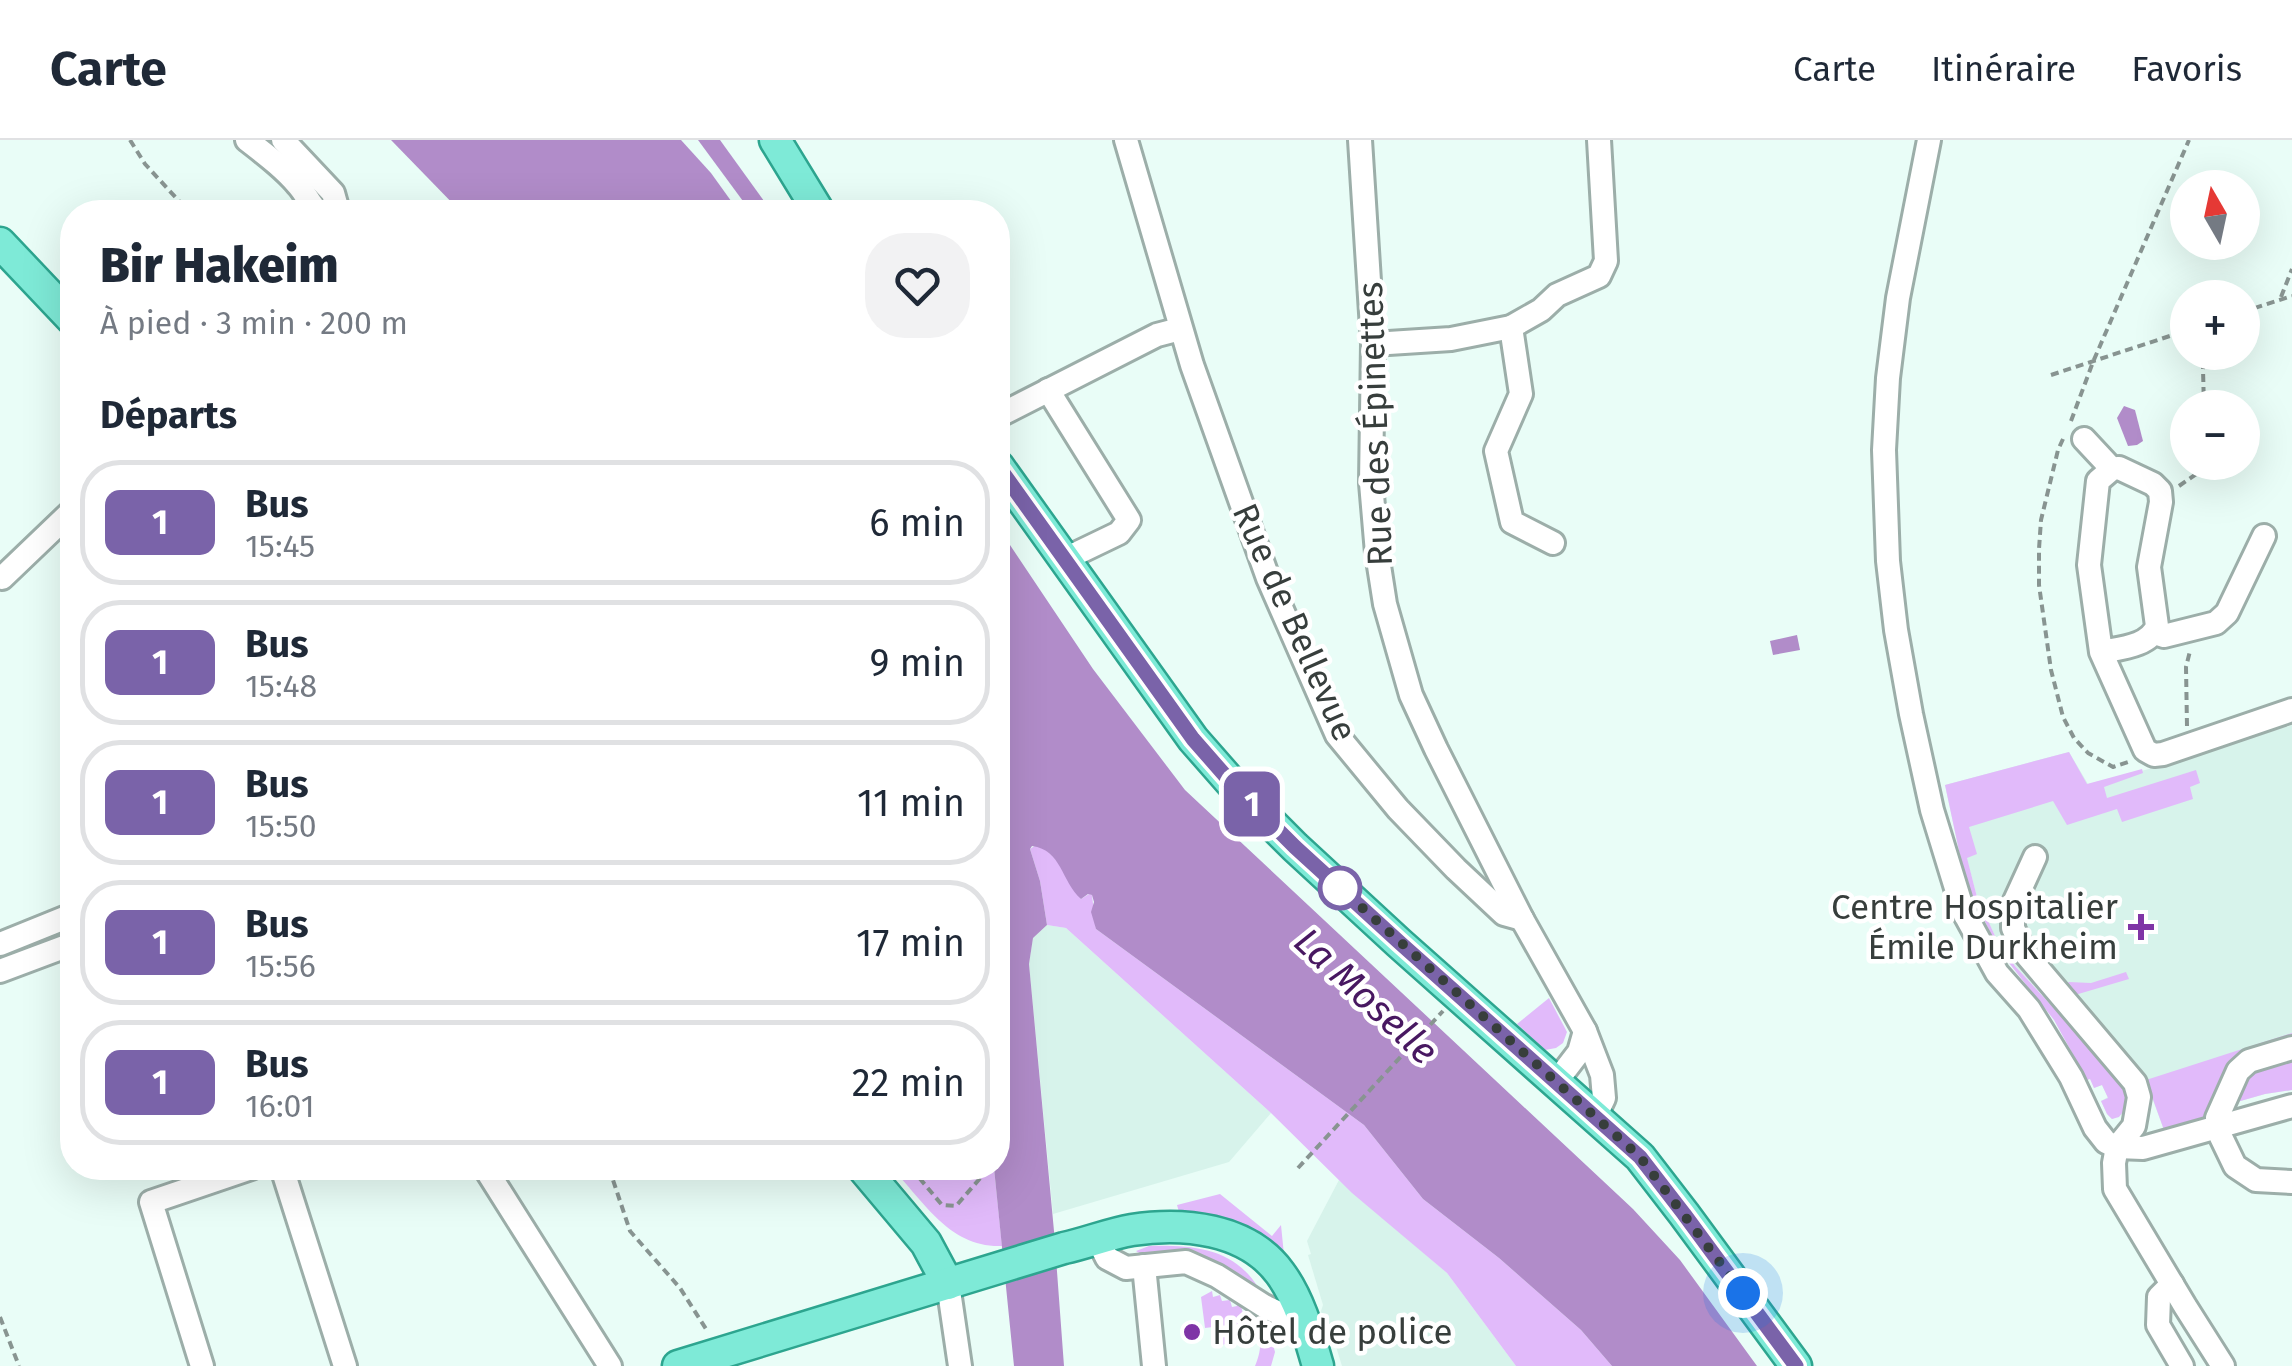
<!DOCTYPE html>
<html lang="fr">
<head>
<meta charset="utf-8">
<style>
	:root { --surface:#fff; --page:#f2f2f3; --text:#1f2937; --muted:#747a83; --line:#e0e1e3 }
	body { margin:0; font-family:"Fira Sans",sans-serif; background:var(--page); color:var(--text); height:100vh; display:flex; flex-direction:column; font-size:38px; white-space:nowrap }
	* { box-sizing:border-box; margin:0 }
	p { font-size:32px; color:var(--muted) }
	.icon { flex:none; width:55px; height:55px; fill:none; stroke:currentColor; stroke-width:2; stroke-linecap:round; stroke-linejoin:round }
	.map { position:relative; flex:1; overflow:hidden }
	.details { position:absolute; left:60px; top:60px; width:950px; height:980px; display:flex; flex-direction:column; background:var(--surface); border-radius:40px; box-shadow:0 10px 40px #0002 }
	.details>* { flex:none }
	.badge { padding:0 20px; border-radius:15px; font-size:35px; line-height:65px }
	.needle { width:65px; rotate:351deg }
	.controls { position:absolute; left:2170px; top:30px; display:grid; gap:20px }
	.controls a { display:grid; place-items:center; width:90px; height:90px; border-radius:50%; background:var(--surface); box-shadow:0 10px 40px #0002; font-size:50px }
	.you { position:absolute; width:50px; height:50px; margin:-25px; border:8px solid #fff; border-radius:50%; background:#1a73e8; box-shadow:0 0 0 15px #1a73e833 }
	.map>.badge { position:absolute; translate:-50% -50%; box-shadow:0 0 0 5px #fff }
	h2 { padding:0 40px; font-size:38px; line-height:90px }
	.round { display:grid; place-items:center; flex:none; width:105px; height:105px; border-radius:40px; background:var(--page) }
	.overview { display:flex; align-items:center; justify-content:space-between; height:170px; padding:0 40px }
	h1 { font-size:48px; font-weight:800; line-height:75px }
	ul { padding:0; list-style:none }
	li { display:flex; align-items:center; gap:30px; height:125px; margin:0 20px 15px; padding:0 20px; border:5px solid var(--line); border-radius:40px }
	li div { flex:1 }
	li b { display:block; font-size:38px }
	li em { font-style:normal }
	li .badge { min-width:110px; font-weight:700; text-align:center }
	header { display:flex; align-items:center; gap:60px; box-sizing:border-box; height:140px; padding:0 50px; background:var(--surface); border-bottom:2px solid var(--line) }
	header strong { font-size:48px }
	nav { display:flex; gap:55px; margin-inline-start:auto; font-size:35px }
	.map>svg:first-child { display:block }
	.built { fill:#d7f3eb }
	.green { fill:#e1bafa }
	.water { fill:#b18cc9 }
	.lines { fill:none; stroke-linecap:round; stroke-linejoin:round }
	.minor-casing { stroke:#9caea9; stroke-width:28 }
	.major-casing { stroke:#2da58f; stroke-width:35 }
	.path { stroke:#889491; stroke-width:4; stroke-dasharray:8 5; stroke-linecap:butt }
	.minor { stroke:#fff; stroke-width:22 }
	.major { stroke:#7eead7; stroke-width:30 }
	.line-casing { stroke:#fff; stroke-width:22 }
	.line { stroke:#7a63a9; stroke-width:15 }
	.walk { stroke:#373e3c; stroke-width:10; stroke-dasharray:0 18 }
	.stop-dot { fill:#fff; stroke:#7a63a9; stroke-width:5 }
	.poi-dot { fill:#7f34a6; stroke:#fff; stroke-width:4 }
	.labels { text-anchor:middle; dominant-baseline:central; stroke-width:9; stroke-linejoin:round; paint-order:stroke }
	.street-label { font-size:35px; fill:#373e3c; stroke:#fff }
	.poi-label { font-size:35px; fill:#373e3c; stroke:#fff; text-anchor:end }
	.water-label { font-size:38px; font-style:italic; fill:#481861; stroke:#fff }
</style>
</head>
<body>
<header>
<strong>Carte</strong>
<nav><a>Carte</a><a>Itinéraire</a><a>Favoris</a></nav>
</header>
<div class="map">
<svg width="2292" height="1226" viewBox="0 0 2292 1226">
	<rect width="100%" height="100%" fill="#e9fdf7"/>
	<g class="built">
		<polygon points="2292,585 2292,950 2265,954 2230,964 2164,990 2151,955 2127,961 2123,974 2112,979 2107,974 2101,961 2108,957 2102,945 2094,948 2073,888 2015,826 1997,800 1985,775 1977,757 1968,723 1961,720 1945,645 2069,612 2088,644 2161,626"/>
		<polygon points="1047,785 1066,788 1271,973 1229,1022 1053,1074 1029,824 1033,798"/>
		<polygon points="1339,1040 1447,1133 1516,1226 1342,1226 1334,1200 1329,1198 1321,1171 1323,1165 1308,1115 1311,1114 1307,1101"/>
	</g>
	<g class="green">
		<path d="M 2069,612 L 2087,644 L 2142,629 L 2143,633 L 2104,647 L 2107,658 L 2196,630 L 2200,643 L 2190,647 L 2193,659 L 2122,682 L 2117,669 L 2067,685 L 2053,661 L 1969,687 L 1977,714 L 1967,718 L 1977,757 L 1997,800 L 2015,826 L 2112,931 C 2120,943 2127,954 2126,968 L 2119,977 L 2112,979 L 2107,974 L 2101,961 L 2108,958 L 2102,945 L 2094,948 L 2090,939 L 2087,940 L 2054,880 L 1998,809 L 1971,752 L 1961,720 L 1945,645 Z"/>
		<path d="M 1036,705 C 1058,713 1069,740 1081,759 L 1089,754 L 1092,755 L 1096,789 L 1364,985 L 1423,1059 L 1499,1118 L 1581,1190 L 1612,1226 L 1516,1226 L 1447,1133 L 1352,1053 L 1271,973 L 1066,788 L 1047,785 L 1040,741 L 1030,709 Z"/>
		<polygon points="2126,832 2129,839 2075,855 2065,845 2069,842 2091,843"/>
		<polygon points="1549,858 1567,892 1563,903 1556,908 1545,910 1517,884"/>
		<polygon points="2292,893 2292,902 2247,916 2208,977 2164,990 2146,940"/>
		<polygon points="2292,915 2292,950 2265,954 2230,964 2245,935"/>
		<path d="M 892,1028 L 994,1028 L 1002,1106 C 950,1108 924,1062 892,1028 Z"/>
		<path d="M 1220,1054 L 1272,1096 L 1281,1085 L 1284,1115 C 1248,1087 1225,1074 1179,1072 L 1177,1065 Z"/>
		<path d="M 1149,1106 C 1193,1105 1235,1108 1259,1149 L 1257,1152 C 1214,1115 1195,1108 1139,1113 L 1136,1111 Z"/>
		<polygon points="1212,1151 1213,1157 1220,1155 1222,1161 1230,1160 1232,1167 1237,1166 1235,1159 1239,1158 1251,1205 1248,1205 1244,1188 1240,1186 1236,1190 1240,1200 1218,1206 1213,1187 1205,1188 1201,1157"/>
		<path d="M 1257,1175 L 1265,1175 L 1275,1212 L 1271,1226 L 1255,1226 C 1259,1217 1262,1205 1259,1195 C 1256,1187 1253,1185 1257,1175 Z"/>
	</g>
	<g class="water">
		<polygon points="391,0 681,0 711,33 739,72 461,72"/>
		<polygon points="698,0 720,0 772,72 751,72"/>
		<polygon points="2124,266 2135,270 2143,301 2137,305 2128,306 2117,278"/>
		<path d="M 998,387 L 1093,529 L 1185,650 L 1633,1069 L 1680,1120 L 1757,1226 L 1612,1226 L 1581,1190 L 1499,1118 L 1423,1059 L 1364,985 L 1096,789 L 1091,772 L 1094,762 L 1092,755 L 1088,754 L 1081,759 C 1061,741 1062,710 1032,706 L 1030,709 L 1040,741 L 1047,785 L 1033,798 L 1029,824 L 1054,1091 L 1064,1226 L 1014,1226 L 994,1028 L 998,1028 Z"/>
		<polygon points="1797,495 1800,510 1773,515 1770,501"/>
	</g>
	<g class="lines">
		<g class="minor-casing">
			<g id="minor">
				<path d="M 247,0 C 265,14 284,28 298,45 C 306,54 310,65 318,72"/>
				<polyline points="283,0 333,53 338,71 336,72"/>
				<polyline points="1126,0 1192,225 1268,438 1337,595 1398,669 1456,729 1504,774 1522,779"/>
				<polyline points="1360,0 1373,204 1371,343 1377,413 1385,464 1411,555 1436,609 1522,779 1585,891 1602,935 1604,958 1595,977"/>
				<polyline points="1929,0 1898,158 1888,238 1884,310 1888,421 1896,490 1911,574 1932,670 1963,771 1997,833 2029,869 2071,937 2095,988 2106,1002 2117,1007 2143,1008 2292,966"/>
				<polyline points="1511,187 1521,254 1496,311 1512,382 1553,403"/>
				<polyline points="1373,204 1451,199 1511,187 1541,170 1557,155 1599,136 1606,121 1599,0"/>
				<polyline points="1048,250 1129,380 1119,393 1065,419"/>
				<polyline points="998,276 1157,195 1180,189"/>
				<polyline points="2084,299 2112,329"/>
				<polyline points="2,438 72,371"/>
				<polyline points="2155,493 2164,496 2216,483 2227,473 2264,396"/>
				<path d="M 2101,512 C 2121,508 2150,506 2157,486 L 2149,427 L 2161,362 L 2160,351 L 2153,344 L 2119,328 L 2112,329 L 2098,341 L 2089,425 L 2101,512 L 2145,610 L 2154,615 L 2163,614 L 2292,570"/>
				<polyline points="2035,717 2013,765 2013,788 2024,812 2135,943 2139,957 2134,986 2117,1007 2114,1023 2115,1049 2185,1166 2223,1226"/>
				<polyline points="0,804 72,775"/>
				<polyline points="0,831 72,804"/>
				<polyline points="2292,908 2249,921 2238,931 2217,978 2221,997 2235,1026 2256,1040 2292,1042"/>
				<polyline points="1556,942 1579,912 1585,891"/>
				<polyline points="282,1028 345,1226"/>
				<polyline points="485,1028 610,1226"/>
				<polyline points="1098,1100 1107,1118 1126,1128 1186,1122 1217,1136 1264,1166 1283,1175"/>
				<polyline points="1144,1126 1154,1226"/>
				<polyline points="948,1144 960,1226"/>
				<polyline points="2172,1144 2159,1157 2158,1185 2182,1226"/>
				<polyline points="202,1226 151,1062 251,1028"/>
			</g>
		</g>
		<g class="major-casing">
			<g id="major">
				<polyline points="775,0 819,72"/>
				<polyline points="0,103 72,179"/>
				<polyline points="998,326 1193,599 1236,648 1295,707 1399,803 1640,1017 1684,1074 1796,1226"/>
				<polyline points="863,1028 926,1103 948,1144"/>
				<path d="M 678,1226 L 1064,1108 C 1087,1103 1109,1094 1132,1090 C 1183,1082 1247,1088 1280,1133 C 1300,1160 1309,1195 1318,1226"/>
			</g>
		</g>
		<g class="path">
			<polyline points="130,0 145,24 189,72"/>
			<polyline points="2281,157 2292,129"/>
			<polyline points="2242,172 2292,156"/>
			<polyline points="2051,235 2188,190"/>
			<polyline points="2204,268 2203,229 2206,212"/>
			<polyline points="2071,281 2093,222 2189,0"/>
			<polyline points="2063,299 2058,310 2041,380 2039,409 2039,445 2051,530 2063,577 2074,598 2088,613 2113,627 2131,621"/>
			<polyline points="2179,346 2202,330 2209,322"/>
			<polyline points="2187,586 2186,527 2190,511"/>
			<polyline points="609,1028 630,1091 680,1148 708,1192"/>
			<polyline points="911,1028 942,1065 956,1066 982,1036 981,1028"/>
			<polyline points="1298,1028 1443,871"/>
			<polyline points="0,1177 19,1226"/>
		</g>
		<use href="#minor" class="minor"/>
		<use href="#major" class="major"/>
	</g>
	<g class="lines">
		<g class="line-casing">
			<polyline id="line" points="998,326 1193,599 1236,648 1295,707 1399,802 1640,1017 1684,1074 1796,1226"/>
		</g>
		<use href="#line" class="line"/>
		<polyline class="walk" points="1340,748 1338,746 1640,1017 1743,1153"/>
	</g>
	<circle class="stop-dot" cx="1340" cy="748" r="20"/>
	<g class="poi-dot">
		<path d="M2136 772h10v10h10v10h-10v10h-10v-10h-10v-10h10z"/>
		<circle cx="1192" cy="1192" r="10"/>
	</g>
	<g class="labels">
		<g class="street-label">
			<text transform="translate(1375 284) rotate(-92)">Rue des Épinettes</text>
			<text transform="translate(1295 482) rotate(66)">Rue de Bellevue</text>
		</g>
		<g class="poi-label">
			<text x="2118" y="767">Centre Hospitalier<tspan x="2118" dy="40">Émile Durkheim</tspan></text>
			<text x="1212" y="1192" text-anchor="start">Hôtel de police</text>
		</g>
		<g class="water-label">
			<text transform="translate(1366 856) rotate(43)">La Moselle</text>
		</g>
	</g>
</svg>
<div class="controls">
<a><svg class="needle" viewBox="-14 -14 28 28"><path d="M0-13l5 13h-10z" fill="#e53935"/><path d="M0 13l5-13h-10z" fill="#747a83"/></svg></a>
<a>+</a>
<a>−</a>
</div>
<div class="you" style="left:1743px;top:1153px"></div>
<b class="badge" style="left:1252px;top:664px;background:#7a63a9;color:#fff">1</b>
<section class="details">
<div class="overview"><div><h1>Bir Hakeim</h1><p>À pied · 3 min · 200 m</p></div><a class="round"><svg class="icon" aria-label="heart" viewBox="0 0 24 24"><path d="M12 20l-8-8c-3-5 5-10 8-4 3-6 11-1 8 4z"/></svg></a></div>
<h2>Départs</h2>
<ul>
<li><span class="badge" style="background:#7a63a9;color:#fff">1</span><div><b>Bus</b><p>15:45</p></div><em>6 min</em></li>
<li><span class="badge" style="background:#7a63a9;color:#fff">1</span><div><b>Bus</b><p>15:48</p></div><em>9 min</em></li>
<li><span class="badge" style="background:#7a63a9;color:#fff">1</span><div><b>Bus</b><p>15:50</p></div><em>11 min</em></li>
<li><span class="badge" style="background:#7a63a9;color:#fff">1</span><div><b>Bus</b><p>15:56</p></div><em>17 min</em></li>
<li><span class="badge" style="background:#7a63a9;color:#fff">1</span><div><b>Bus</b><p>16:01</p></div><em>22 min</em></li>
</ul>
</section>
</div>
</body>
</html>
